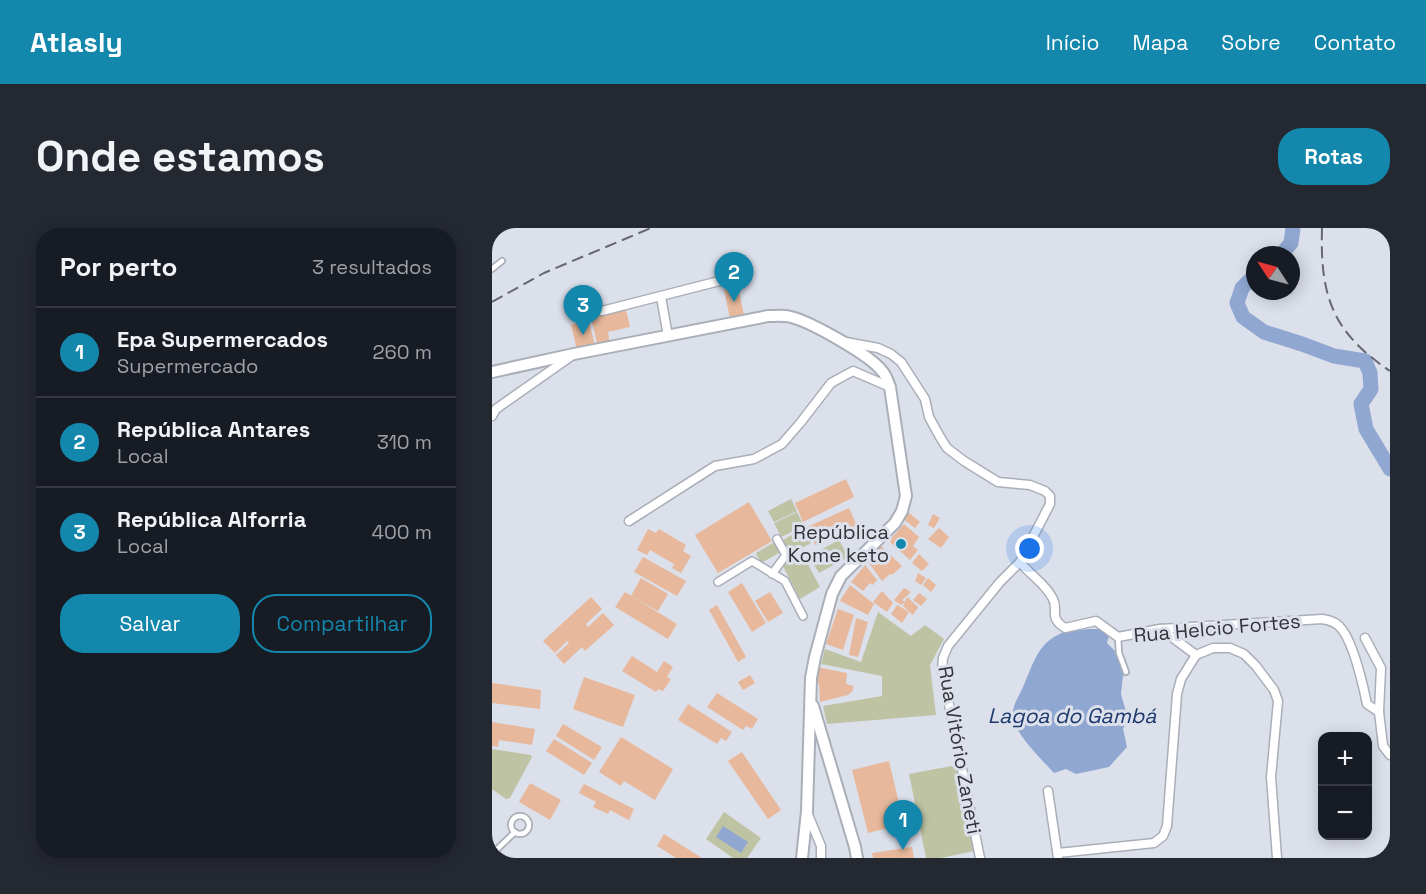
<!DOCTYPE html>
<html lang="pt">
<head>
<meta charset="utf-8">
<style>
	:root { --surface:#171b24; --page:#242831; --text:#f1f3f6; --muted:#9ea1a6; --line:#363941; --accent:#1387ac }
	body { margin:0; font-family:"Space Grotesk",sans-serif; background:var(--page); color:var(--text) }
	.controls { position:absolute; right:18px; bottom:18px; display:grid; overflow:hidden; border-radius:12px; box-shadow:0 3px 15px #0003 }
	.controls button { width:54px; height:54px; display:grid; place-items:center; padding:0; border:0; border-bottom:2px solid var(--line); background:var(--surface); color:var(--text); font:30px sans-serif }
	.compass { position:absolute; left:754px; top:18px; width:54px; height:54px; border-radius:50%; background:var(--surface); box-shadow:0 3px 15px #0003; rotate:306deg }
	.you { position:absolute; left:538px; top:321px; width:21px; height:21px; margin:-15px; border:4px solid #fff; border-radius:50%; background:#1a73e8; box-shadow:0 0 0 9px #1a73e833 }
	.badge { display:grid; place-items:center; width:39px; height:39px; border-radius:50%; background:var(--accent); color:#fff; font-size:20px; font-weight:700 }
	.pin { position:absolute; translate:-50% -50px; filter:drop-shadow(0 2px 3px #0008) }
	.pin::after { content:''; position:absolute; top:32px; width:21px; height:18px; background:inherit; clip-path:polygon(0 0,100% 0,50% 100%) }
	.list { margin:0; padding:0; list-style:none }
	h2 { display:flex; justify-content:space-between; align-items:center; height:78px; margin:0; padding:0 24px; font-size:26px }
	h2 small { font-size:20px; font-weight:400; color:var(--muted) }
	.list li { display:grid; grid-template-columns:39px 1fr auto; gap:18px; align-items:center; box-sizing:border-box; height:90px; padding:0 24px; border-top:2px solid var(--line) }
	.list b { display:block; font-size:22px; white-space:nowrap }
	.list p { margin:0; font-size:20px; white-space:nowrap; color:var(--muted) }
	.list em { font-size:20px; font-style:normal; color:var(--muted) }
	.actions { display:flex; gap:12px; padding:18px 24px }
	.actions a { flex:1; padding:14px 0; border:2px solid var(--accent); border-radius:24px; text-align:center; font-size:21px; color:var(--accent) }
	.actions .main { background:var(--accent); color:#fff }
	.map { position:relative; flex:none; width:898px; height:630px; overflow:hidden; border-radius:24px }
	header { display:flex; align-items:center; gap:36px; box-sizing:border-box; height:84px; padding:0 30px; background:var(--accent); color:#fff }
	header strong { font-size:28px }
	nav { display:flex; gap:33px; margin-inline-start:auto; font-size:21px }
	.intro { display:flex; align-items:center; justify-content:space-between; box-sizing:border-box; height:144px; padding:0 36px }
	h1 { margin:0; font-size:42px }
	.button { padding:15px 27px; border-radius:24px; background:var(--accent); color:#fff; font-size:21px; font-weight:700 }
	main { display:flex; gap:36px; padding:0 36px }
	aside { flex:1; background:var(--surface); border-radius:24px; box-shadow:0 3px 15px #0003 }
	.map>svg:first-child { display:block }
	.green { fill:#bec3a4 }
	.water { fill:#8fa7d1 }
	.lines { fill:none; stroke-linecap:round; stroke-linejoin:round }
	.river { stroke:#8fa7d1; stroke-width:15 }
	.building { fill:#e7b89b }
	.service-casing { stroke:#a9aeb8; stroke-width:8 }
	.pedestrian-casing { stroke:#a9aeb8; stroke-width:10 }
	.minor-casing { stroke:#a9aeb8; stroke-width:11 }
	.tertiary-casing { stroke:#a9aeb8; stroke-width:14 }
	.service { stroke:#fff; stroke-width:4.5 }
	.pedestrian { stroke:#fff; stroke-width:7 }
	.minor { stroke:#fff; stroke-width:8 }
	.tertiary { stroke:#fff; stroke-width:10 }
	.rail { stroke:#66686f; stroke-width:2; stroke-dasharray:12 6; stroke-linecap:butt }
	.poi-dot { fill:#1387ac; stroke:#dce0eb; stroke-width:2 }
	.labels { text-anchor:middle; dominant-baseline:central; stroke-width:6; stroke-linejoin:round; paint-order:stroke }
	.poi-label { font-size:20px; fill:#313337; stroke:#dce0eb; text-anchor:end }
	.street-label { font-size:20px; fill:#313337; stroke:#dce0eb }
	.water-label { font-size:21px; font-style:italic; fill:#1c386d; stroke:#dce0eb }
</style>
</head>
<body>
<header>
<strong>Atlasly</strong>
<nav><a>Início</a><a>Mapa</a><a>Sobre</a><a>Contato</a></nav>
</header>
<div class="intro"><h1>Onde estamos</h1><a class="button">Rotas</a></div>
<main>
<aside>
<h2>Por perto<small>3 resultados</small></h2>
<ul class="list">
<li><span class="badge">1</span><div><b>Epa Supermercados</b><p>Supermercado</p></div><em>260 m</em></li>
<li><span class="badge">2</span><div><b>República Antares</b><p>Local</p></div><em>310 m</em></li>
<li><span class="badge">3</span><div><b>República Alforria</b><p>Local</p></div><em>400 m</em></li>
</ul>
<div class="actions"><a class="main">Salvar</a><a>Compartilhar</a></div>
</aside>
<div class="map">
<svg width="898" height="630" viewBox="0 0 898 630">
	<rect width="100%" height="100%" fill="#dce0eb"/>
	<g class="green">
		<polygon points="299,271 305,283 282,294 276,283"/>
		<polygon points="305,284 312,298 289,309 282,295"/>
		<polygon points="312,300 319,315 298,326 291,312"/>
		<polygon points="347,312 356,329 327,345 317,328"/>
		<polygon points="284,313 289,324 269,335 264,325"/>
		<polygon points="311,327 328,359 308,371 291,338"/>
		<polygon points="386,384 419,408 433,397 452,411 438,437 444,487 335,496 331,478 390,468 390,448 329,436 333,421 369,434"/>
		<polygon points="0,521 39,527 40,529 18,570 14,571 0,561"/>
		<polygon points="465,537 482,623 449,630 434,630 417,546"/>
		<polygon points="232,584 269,610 255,630 241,630 214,611"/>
	</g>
	<g class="water">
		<path d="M598 401H607L617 408 615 415 624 424 631 447 629 466 636 491 631 501 635 519 617 539 584 546 574 541 562 545C551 533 523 506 521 490 519 478 527 469 531 459 541 437 545 415 570 405 579 402 589 402 598 401Z"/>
		<polygon points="231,598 256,614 249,625 224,609"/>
	</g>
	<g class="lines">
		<g class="river">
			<polyline points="0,3 3,0"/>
			<polyline points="789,27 799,15 801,0"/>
			<polyline points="763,47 750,60 745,75 751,89 772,104 810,116 842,128 873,133 878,145 879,161 869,176 874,201 898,241"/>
		</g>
	</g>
	<g class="building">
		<polygon points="246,59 252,87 238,90 232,62"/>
		<polygon points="134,82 138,99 116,104 118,116 106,119 99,90"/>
		<polygon points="97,93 103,118 85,122 79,97"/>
		<polygon points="354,251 362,269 311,294 303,275"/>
		<polygon points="257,274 280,313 226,345 203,307"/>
		<polygon points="357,280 365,298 323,317 315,299"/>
		<polygon points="416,284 428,294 423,300 411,291"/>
		<polygon points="441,286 448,290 442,300 436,297"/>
		<polygon points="412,296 427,309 421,318 426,322 418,332 397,313"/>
		<polygon points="447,300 457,309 449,320 436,311"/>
		<polygon points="156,301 164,305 167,301 194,317 191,323 199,328 189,345 180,340 182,336 158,322 155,327 145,322"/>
		<polygon points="389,318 410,338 400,347 398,346 390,353 376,334"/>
		<polygon points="427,326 437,336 430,343 420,335"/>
		<polygon points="151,329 194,353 185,368 142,344"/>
		<polygon points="373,337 385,352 381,357 378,355 371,363 359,354"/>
		<polygon points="426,345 434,350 429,357 423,353"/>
		<polygon points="149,350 176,366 166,383 139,368"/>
		<polygon points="436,350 444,357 439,364 431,357"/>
		<polygon points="250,355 274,395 260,404 236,364"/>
		<polygon points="358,357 382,376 376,387 348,373"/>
		<polygon points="412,360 419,364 410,372 413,374 409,377 402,372"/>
		<polygon points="390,363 401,375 395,384 381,374"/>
		<polygon points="133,364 185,396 176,411 123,379"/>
		<polygon points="278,364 291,385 276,394 263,373"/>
		<polygon points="427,365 435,371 429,378 421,372"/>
		<polygon points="99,369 110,381 94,396 96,399 111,385 122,397 93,423 90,419 72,436 64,427 77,415 75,413 63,425 51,413"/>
		<polygon points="415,369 426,379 421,387 411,378"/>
		<polygon points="225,377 254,429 246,434 217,382"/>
		<polygon points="405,377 417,384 410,395 399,386"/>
		<polygon points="346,381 362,387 351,422 334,416"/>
		<polygon points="364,390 376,394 366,429 357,427"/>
		<polygon points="140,428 165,444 172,433 181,439 175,449 179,451 171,463 166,461 164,464 130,443"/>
		<polygon points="325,439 355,445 354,456 361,458 361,462 356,467 328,474 327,455 323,454"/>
		<polygon points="258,447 263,455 251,462 246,454"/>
		<polygon points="92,449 143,467 131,499 81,481"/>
		<polygon points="0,455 49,462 48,481 0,475"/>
		<polygon points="225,465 266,491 260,501 254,498 251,502 215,479"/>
		<polygon points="196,476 240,504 234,513 229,510 225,516 186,492"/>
		<polygon points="0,494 43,501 40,517 7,512 6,519 0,518"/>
		<polygon points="71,496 110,519 102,532 64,508"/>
		<polygon points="129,509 181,541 163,572 132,553 129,558 107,544"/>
		<polygon points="62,511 100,535 92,547 54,523"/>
		<polygon points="250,524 289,582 276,591 236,533"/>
		<polygon points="397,533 412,596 376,605 360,542"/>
		<polygon points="38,555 69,572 58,592 27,574"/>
		<polygon points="92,556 142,581 137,592 118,582 116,586 101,579 104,574 87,565"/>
		<polygon points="172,606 210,630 184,630 165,618"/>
		<polygon points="420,619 422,630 381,630 380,625"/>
	</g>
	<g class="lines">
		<defs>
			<g id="service">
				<polyline points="0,41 10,33"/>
				<polyline points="626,409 627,425 634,444"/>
				<circle cx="28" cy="597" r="9"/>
				<polyline points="0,626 23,604"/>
			</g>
			<g id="pedestrian">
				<polyline points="280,346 294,327 285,311"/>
				<polyline points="226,354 260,333 293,353 311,388"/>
			</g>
			<g id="minor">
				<polyline points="169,69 176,108"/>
				<polyline points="110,83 247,48"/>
				<path d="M354 114 386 120 399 126 409 134 433 171 437 189 448 209 455 220 472 233 506 254 538 257 553 263 558 268V276L528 334C538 347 554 356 561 371 567 383 556 389 573 400L604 393 626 409 668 401 830 391C836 392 842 393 847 398 861 411 871 457 875 476L887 484 891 518 898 527"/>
				<polyline points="0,188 4,181 11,176 78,129"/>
				<polyline points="137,293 223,238 262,231 290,216 309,194 339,155 361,143 398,159"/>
				<polyline points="669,401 704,427"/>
				<polyline points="873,410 889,440 887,484"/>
				<polyline points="556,563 566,630"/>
				<polyline points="315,584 329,618 329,630"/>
				<polyline points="566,625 662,615 671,608 675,598 685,466 689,451 704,427 721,420 738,420 752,426 764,438 782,462 786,473 779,549 785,630"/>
				<polyline points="488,630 450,442 451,430 456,418 508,354 528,334"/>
			</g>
			<g id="tertiary">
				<path d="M0 144 82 126 276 88C283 88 291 87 299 89 319 94 378 127 390 143 394 147 396 154 398 159L414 268 410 283 403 295 349 348 340 366 323 429 319 450 315 583 310 630"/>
				<polyline points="321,478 363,619 365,630"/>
			</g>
		</defs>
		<use href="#service" class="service-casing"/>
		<use href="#pedestrian" class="pedestrian-casing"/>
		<use href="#minor" class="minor-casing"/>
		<use href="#tertiary" class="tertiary-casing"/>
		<use href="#service" class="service"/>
		<use href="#pedestrian" class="pedestrian"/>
		<use href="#minor" class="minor"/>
		<use href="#tertiary" class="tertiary"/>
		<g class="rail">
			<path d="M830 0C828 68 840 104 898 143"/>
			<polyline points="0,74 52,45 159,0"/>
		</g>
	</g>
	<circle class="poi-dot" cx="409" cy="316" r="6"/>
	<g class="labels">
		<g class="poi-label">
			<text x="397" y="304">República<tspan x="397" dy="23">Kome keto</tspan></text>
		</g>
		<g class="street-label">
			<text transform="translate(725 400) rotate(-5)">Rua Helcio Fortes</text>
			<text transform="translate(468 522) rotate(80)">Rua Vitório Zaneti</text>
		</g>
		<g class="water-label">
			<text x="580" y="487">Lagoa do Gambá</text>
		</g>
	</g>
</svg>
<div class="controls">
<button>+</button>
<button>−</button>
</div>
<svg class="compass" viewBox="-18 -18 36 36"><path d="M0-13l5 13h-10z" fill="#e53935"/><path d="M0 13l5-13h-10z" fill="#9ea1a6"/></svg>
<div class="you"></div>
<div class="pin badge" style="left:411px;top:622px">1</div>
<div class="pin badge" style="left:242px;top:74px">2</div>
<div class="pin badge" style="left:91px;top:107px">3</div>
</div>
</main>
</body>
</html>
